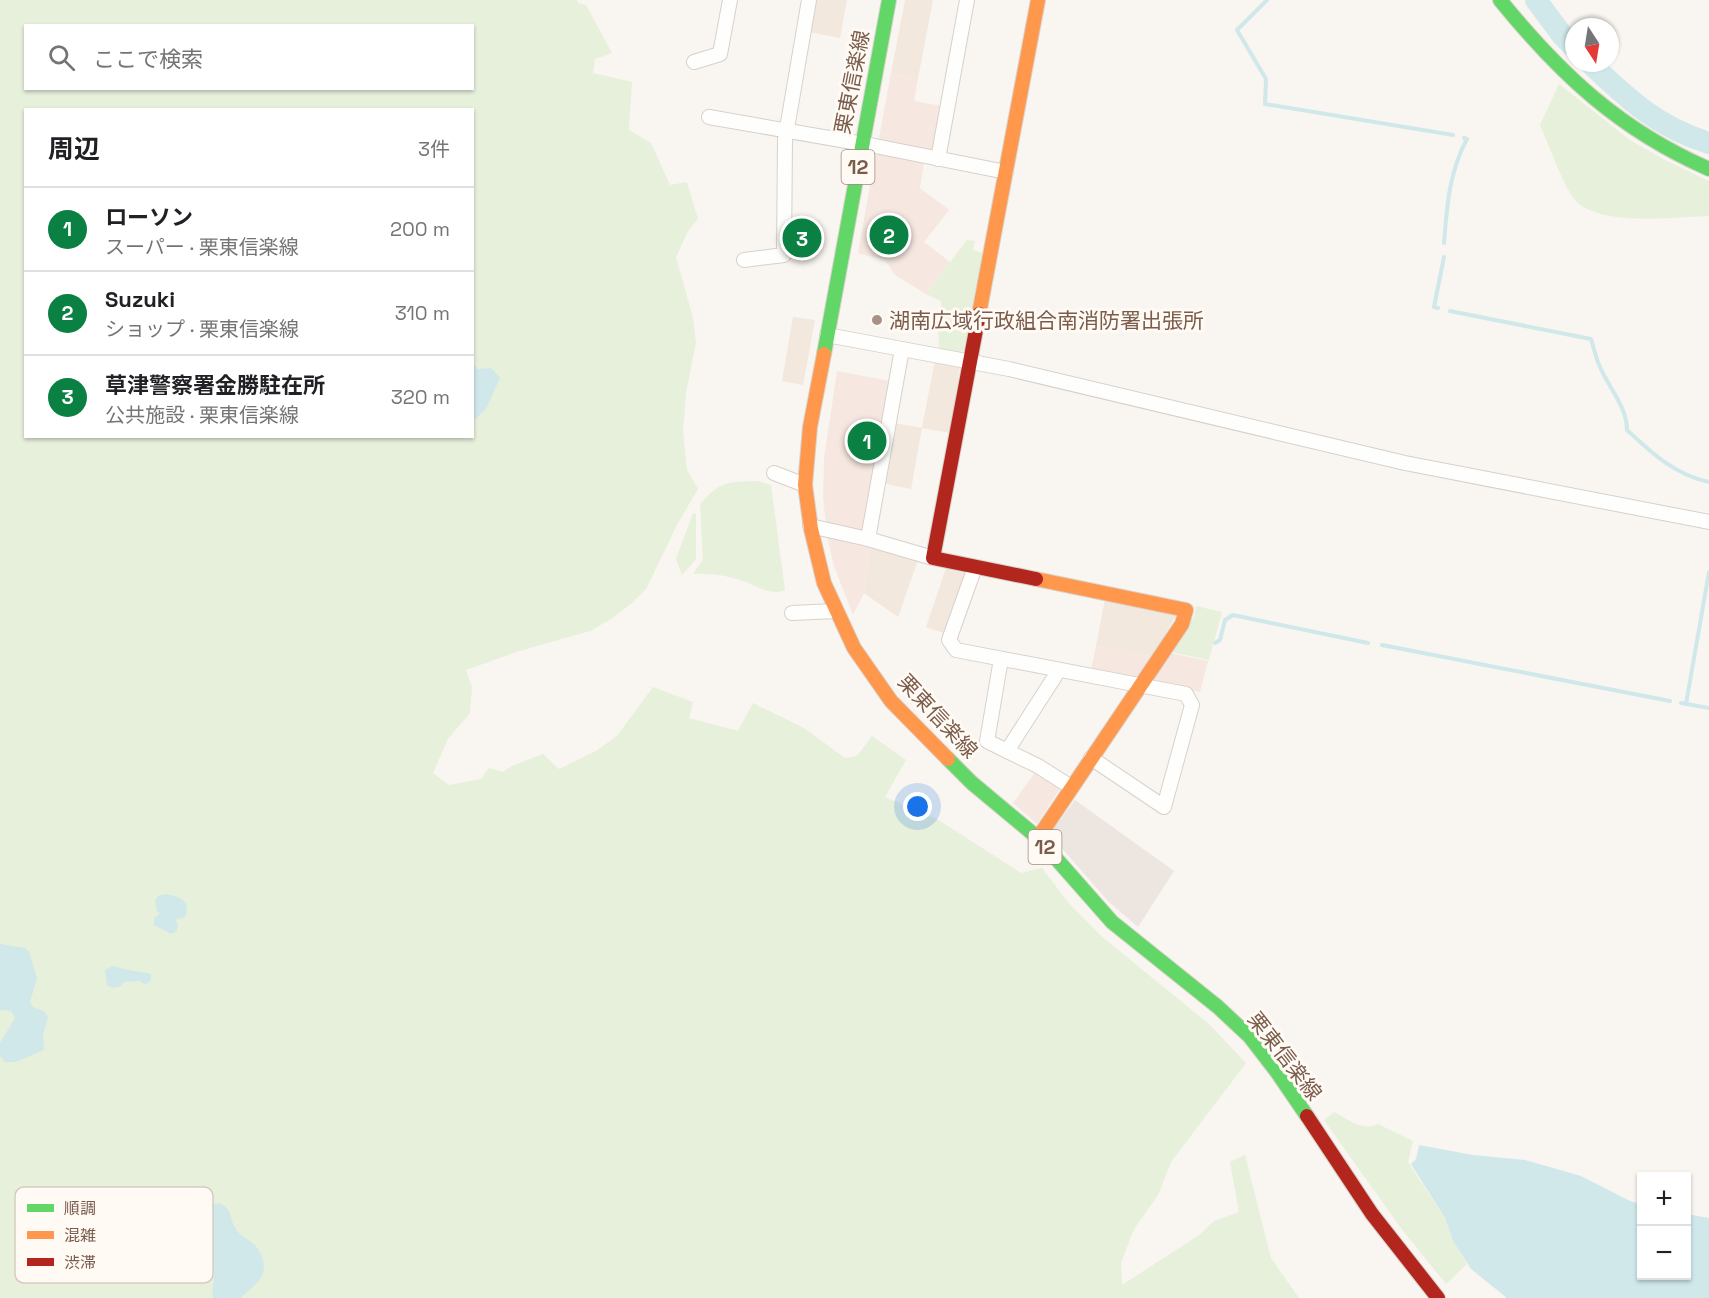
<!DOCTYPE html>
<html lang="ja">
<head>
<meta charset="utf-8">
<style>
	:root { --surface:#fff; --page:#f2f2f2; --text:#202124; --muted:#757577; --line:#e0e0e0; --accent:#0b8043 }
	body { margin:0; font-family:"Space Grotesk","Noto Sans JP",sans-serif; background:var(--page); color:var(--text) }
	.controls { position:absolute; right:18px; bottom:18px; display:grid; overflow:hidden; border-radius:0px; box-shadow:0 2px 4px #0004 }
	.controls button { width:54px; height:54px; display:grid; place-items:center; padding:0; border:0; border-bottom:2px solid var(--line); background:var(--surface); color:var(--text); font:30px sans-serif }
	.compass { position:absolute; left:1565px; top:18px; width:54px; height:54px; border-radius:50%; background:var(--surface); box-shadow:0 2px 4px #0004; rotate:168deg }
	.you { position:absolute; left:918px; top:807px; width:21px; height:21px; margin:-15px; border:4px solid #fff; border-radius:50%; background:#1a73e8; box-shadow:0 0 0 9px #1a73e833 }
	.badge { display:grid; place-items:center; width:39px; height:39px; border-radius:50%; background:var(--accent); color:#fff; font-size:20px; font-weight:700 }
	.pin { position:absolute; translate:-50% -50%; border:3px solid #fff; box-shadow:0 2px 6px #0006 }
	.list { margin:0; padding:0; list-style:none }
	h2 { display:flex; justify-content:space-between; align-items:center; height:78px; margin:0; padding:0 24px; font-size:26px }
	h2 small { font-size:20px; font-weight:400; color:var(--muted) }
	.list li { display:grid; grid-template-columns:39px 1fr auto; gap:18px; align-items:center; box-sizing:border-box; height:84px; padding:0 24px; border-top:2px solid var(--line) }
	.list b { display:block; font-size:22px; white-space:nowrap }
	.list p { margin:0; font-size:20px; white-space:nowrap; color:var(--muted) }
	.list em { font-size:20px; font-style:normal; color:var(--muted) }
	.icon { flex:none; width:33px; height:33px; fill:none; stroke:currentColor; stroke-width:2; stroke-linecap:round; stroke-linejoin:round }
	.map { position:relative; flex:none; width:1709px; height:1298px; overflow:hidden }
	.search { position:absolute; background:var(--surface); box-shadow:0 2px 4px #0004; left:24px; top:24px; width:450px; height:66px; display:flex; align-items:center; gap:15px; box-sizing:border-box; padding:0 21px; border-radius:0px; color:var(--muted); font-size:22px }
	.panel { position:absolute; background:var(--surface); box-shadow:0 2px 4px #0004; left:24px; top:108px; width:450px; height:330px; border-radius:0px }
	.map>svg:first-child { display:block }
	.residential { fill:#f2e8de }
	.commercial { fill:#f6e8e1 }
	.industrial { fill:#ede5e0 }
	.green { fill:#e7f0db; fill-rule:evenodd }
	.water { fill:#d0e8ea }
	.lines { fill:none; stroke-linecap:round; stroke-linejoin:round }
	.stream { stroke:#d0e8ea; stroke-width:4 }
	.river { stroke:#d0e8ea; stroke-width:22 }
	.street-casing { stroke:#d7d1cb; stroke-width:16 }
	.fast-casing { stroke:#d9d2cb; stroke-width:16 }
	.slow-casing { stroke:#d9d2cb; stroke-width:16 }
	.jam-casing { stroke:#d9d2cb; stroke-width:16 }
	.street { stroke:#fefefd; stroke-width:14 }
	.fast { stroke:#63d668; stroke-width:14 }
	.slow { stroke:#ff974d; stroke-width:14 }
	.jam { stroke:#b3261e; stroke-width:14 }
	.poi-dot { fill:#a69286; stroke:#fffaf3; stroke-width:2 }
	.labels { text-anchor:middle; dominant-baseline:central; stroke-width:6; stroke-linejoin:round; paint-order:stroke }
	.shield { fill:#fffaf3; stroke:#a28b7f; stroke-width:1.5 }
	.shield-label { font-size:20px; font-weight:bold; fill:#7a5c4d }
	.street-label { font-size:21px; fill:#7a5c4d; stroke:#fffaf3 }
	.poi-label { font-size:21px; fill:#7a5c4d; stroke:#fffaf3; text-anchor:start }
	.key { fill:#fffaf3; stroke:#d7cbc1; stroke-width:1.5 }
	.key-label { font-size:16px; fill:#7a5c4d }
</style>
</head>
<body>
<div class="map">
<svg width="1709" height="1298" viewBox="0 0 1709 1298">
	<rect width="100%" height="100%" fill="#f9f5f0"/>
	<g class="residential">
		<polygon points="814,0 847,0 840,38 809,32"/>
		<polygon points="905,0 933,0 918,78 891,73"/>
		<polygon points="793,317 815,320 803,385 782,381"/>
		<polygon points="935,360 960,365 951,433 922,428 911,489 882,483 894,423 922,428"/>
		<polygon points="870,548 918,560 898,617 864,593"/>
		<polygon points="946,568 967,574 946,634 926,627"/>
		<polygon points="1105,599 1177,613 1153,657 1096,646"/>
	</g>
	<g class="commercial">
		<polygon points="891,73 918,78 914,101 942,106 934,148 929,151 882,142 879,138"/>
		<polygon points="880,153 924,162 920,188 949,210 924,242 950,262 926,294 895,275 885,260 858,253 875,156"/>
		<polygon points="837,371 890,381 861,534 826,526 823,497 824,458"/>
		<polygon points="827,536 870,548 864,593 853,615 834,566"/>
		<polygon points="1096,646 1153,657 1134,680 1091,670"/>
		<polygon points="1170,653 1208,661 1200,692 1154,684 1153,678"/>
		<polygon points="1036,771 1061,787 1037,824 1013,803"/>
	</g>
	<polygon class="industrial" points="1075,800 1174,871 1138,927 1109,902 1052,837 1052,831"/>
	<g class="green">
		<path d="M0 0H577L578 3 586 5 612 53 595 59 593 73 632 82 629 130 651 143 670 185 687 182 698 219 688 231 676 257 693 318 696 343 686 393 683 431 687 470 698 489 678 523 646 589 632 603 611 619 590 631 516 652 466 670 472 687 470 713 448 739 433 773 449 785 481 779 489 768 503 772 512 766 543 754 559 769 596 751 617 736 653 687 693 702 689 718 738 731 753 703 804 728 845 758 857 756 872 736 906 760 885 797 937 819 1021 873 1042 868 1067 901 1101 936 1209 1024 1246 1063 1171 1162 1158 1195 1134 1229 1121 1263 1122 1285 1199 1235 1214 1221 1239 1212 1230 1162 1245 1155 1271 1258 1299 1298H0ZM26 26H472V88H26ZM26 110H472V436H26Z"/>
		<path d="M1559 84 1630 140 1663 159 1709 181V216C1675 217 1599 227 1575 200 1564 187 1548 143 1540 125Z"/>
		<polygon points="967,240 975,241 973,250 983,253 965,349 960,353 939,349 938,325 942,324 941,301 926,294"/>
		<path d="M758 481 771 485 785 590C771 597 754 584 740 580 725 575 709 573 693 574L703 559 700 504C721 480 729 482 758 481Z"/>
		<polygon points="693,513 696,514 696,559 682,575 676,559"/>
		<polygon points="1196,606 1222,612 1209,660 1171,652 1194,617"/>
		<path d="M1334 1112C1348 1119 1362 1132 1378 1124L1413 1141 1408 1162 1445 1218 1453 1241 1467 1264 1446 1284 1401 1228 1324 1120Z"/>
	</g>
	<g class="water">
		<polygon points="473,363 478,369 491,368 500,378 486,409 474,420"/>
		<path d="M165 894C178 896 192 900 185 917L177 919 176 921 178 925 177 931 171 934 154 925V918L160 914 157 911 155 901 158 896Z"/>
		<polygon points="0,944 25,948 29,952 37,978 30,1002 33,1007 45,1012 48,1018 43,1034 44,1050 16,1062 5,1062 0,1056 0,1043 15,1018 11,1011 0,1010"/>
		<path d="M113 966C126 970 138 971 151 974V980L146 985 139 981 124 982C120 989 113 989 107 985L105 970Z"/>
		<polygon points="1419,1145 1473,1155 1525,1160 1581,1176 1630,1201 1641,1204 1642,1276 1686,1276 1687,1214 1709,1218 1709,1298 1507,1298 1471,1269 1453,1241 1445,1218 1411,1164 1416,1159"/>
		<path d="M219 1203C234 1210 228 1217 236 1229 240 1236 248 1239 254 1244 259 1249 261 1254 263 1260 268 1280 252 1285 241 1298H213C211 1289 216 1276 213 1268 207 1252 188 1268 190 1235L205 1221C204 1211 209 1205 219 1203Z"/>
	</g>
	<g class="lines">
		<g class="stream">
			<polyline points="1267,0 1237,30 1266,79 1265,104 1453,135"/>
			<path d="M1444 243C1447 206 1449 172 1467 139L1464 138"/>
			<polyline points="1438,308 1434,307 1444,257"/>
			<path d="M1450 311 1591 339C1594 348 1596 359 1600 367 1609 388 1627 407 1627 430 1652 453 1675 475 1709 482"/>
			<polyline points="1215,643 1220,640 1225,620 1233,615 1368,643"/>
			<polyline points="1382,645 1670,701"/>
			<polyline points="1681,703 1709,708"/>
			<polyline points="1686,704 1709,572"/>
		</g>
		<g class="river">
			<polyline points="1536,0 1562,35 1574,47"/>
			<path d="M1590 63C1628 99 1657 127 1709 143"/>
		</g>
		<defs>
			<g id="street">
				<polyline points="694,62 720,54 730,0"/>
				<polyline points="709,117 875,146 1006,172"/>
				<polyline points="938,159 967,0"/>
				<polyline points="744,260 784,255 785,140 809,0"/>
				<polyline points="827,335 1009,369 1405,463 1709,522"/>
				<polyline points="902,349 868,539 933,558"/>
				<polyline points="774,473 805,485"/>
				<polyline points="810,526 868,539"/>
				<polyline points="975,567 949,640 956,650 1186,694 1192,705 1164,807 1091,758"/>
				<polyline points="792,613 836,611"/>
				<polyline points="1001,659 987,741 1007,751 1059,670"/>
				<polyline points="1007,751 1038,766 1071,787"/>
			</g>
			<g id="fast">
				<path d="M1500 0C1561 75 1620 130 1709 169"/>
				<polyline points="824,354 889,0"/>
				<polyline points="948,759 972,783 1038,838 1112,922 1218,1007 1250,1037 1277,1072 1307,1116"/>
			</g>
			<g id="slow">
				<polyline points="979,314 1038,0"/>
				<polyline points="824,354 810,427 805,485 811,529 824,583 854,648 891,701 948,759"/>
				<polyline points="1036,579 1186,610 1182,624 1038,838"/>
			</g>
			<g id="jam">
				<polyline points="979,314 933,558 1036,579"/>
				<polyline points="1307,1116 1372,1214 1438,1298"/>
			</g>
		</defs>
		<use href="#street" class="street-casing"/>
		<use href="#fast" class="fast-casing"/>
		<use href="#slow" class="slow-casing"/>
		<use href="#jam" class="jam-casing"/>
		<use href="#street" class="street"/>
		<use href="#fast" class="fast"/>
		<use href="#slow" class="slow"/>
		<use href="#jam" class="jam"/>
	</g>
	<circle class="poi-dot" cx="877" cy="320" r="6"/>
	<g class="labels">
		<g class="shield">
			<rect x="841.5" y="150" width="33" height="34" rx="4.5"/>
			<rect x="1028.5" y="830" width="33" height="34" rx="4.5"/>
		</g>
		<g class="shield-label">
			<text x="858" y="167">12</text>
			<text x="1045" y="847">12</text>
		</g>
		<g class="street-label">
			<text transform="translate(852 82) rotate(-79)">栗東信楽線</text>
			<text transform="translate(938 716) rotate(47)">栗東信楽線</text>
			<text transform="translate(1285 1056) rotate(52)">栗東信楽線</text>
		</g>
		<g class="poi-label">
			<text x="889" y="320">湖南広域行政組合南消防署出張所</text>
		</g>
	</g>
	<rect x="15" y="1187" width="198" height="96" rx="9" class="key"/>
	<rect x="27" y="1204" width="27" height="8" fill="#63d668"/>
	<rect x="27" y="1231" width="27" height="8" fill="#ff974d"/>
	<rect x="27" y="1258" width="27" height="8" fill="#b3261e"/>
	<g class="key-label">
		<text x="64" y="1214">順調</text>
		<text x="64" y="1241">混雑</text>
		<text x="64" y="1268">渋滞</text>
	</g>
</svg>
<div class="controls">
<button>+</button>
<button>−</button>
</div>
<svg class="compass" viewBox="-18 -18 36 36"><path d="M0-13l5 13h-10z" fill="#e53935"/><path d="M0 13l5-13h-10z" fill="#757577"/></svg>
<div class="you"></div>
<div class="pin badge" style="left:867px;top:441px">1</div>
<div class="pin badge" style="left:889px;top:235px">2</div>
<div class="pin badge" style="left:802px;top:238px">3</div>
<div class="search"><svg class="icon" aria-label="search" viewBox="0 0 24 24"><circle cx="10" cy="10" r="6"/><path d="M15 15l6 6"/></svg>ここで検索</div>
<section class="panel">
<h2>周辺<small>3件</small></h2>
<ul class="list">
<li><span class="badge">1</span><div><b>ローソン</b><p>スーパー · 栗東信楽線</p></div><em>200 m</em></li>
<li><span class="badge">2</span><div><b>Suzuki</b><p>ショップ · 栗東信楽線</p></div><em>310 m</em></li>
<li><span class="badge">3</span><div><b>草津警察署金勝駐在所</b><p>公共施設 · 栗東信楽線</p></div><em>320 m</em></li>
</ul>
</section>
</div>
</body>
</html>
